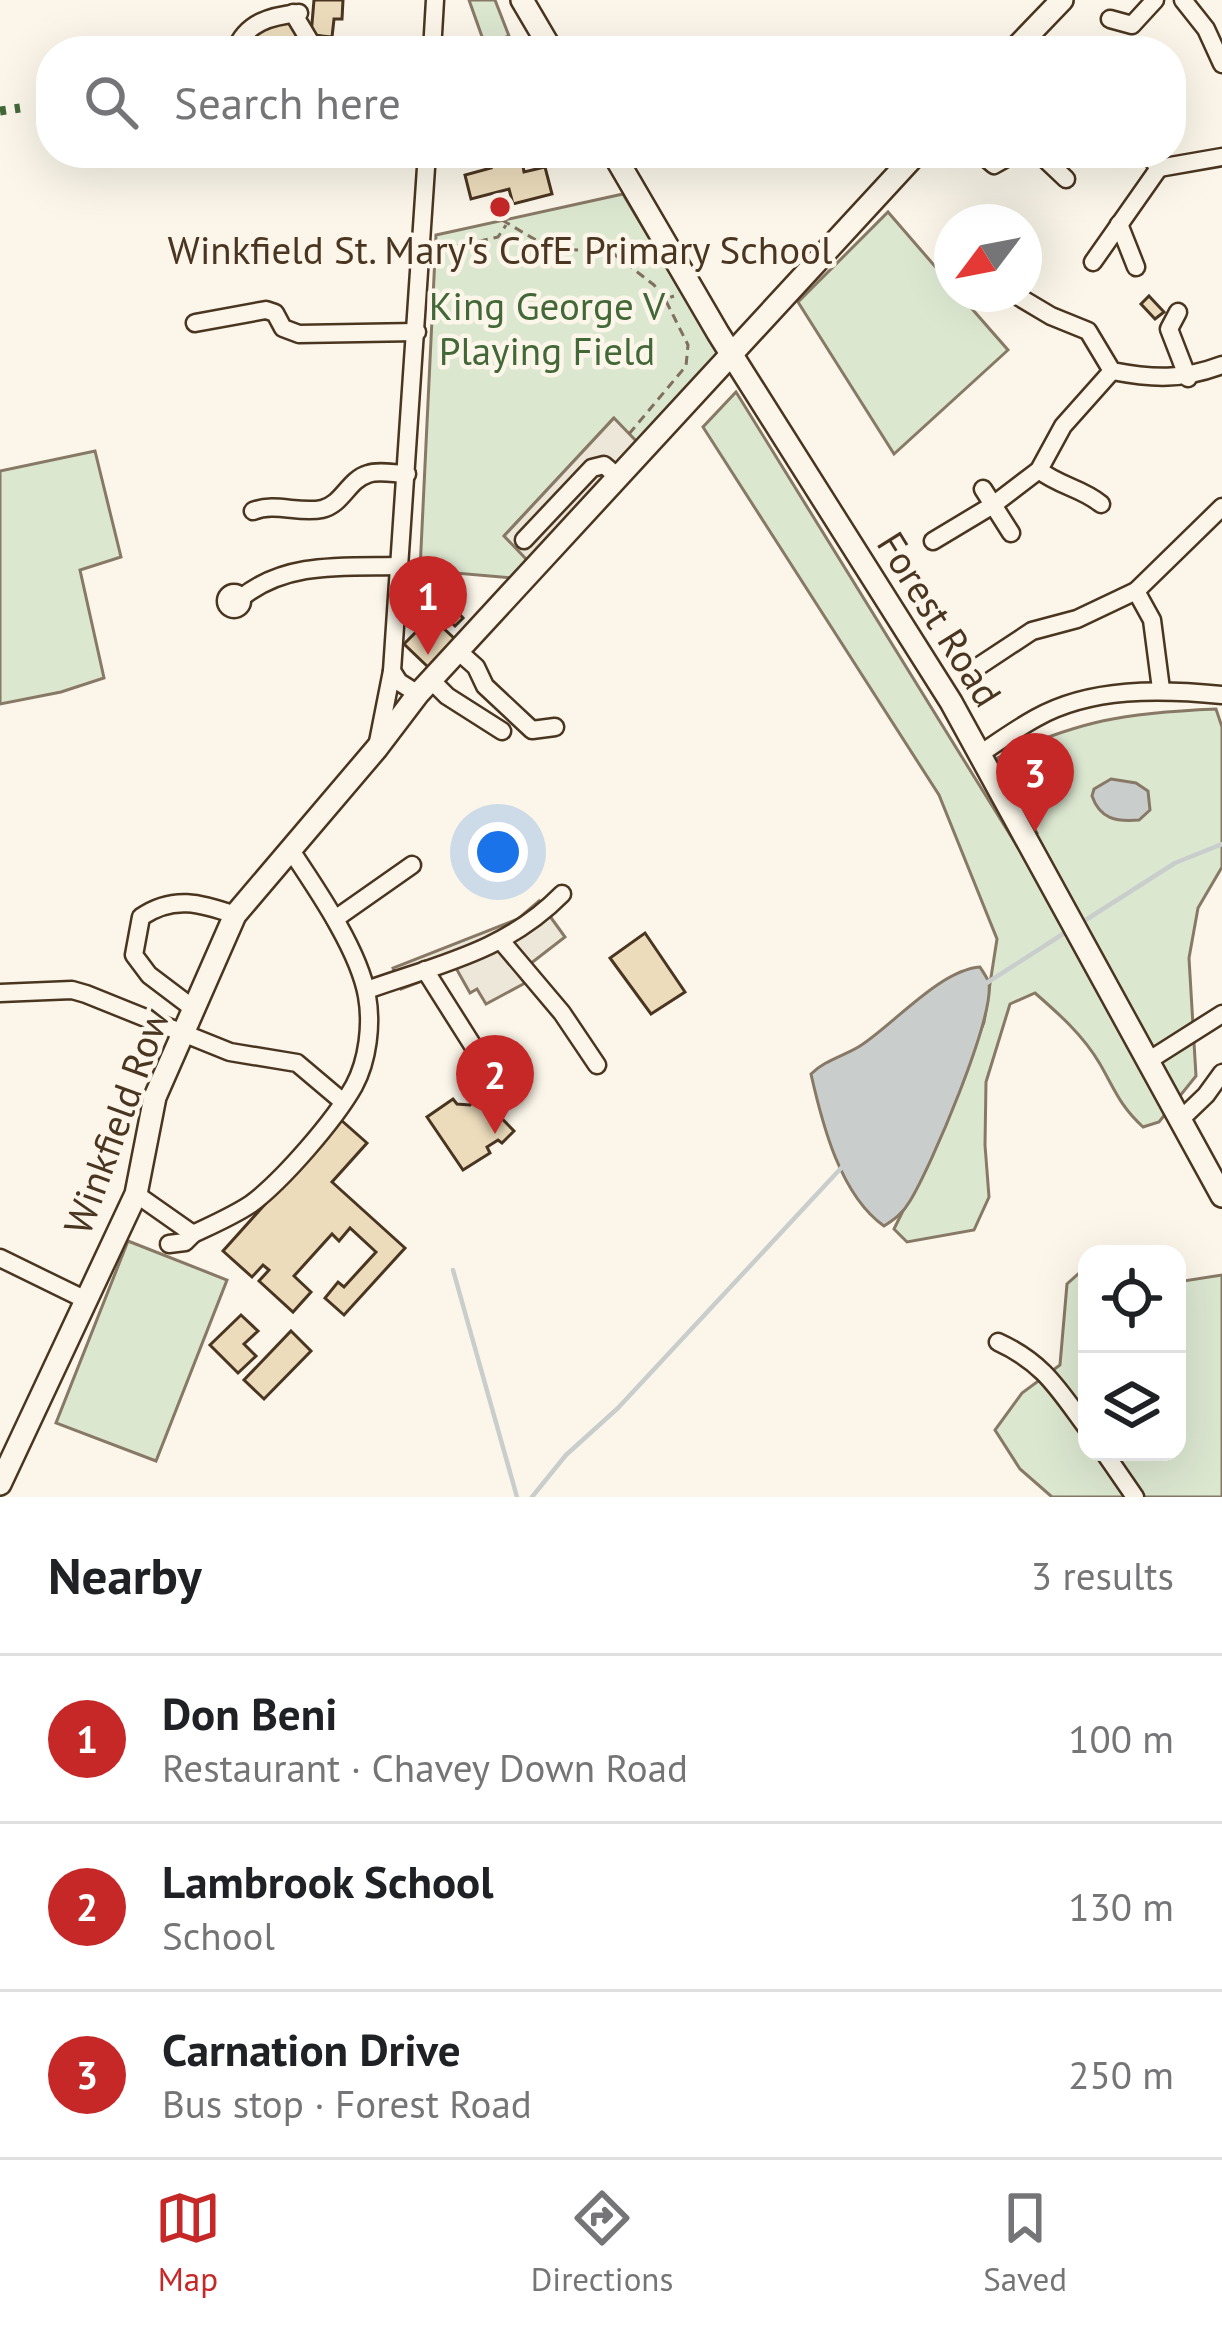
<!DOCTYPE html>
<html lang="en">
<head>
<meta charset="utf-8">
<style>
	:root { --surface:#fff; --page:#f6f6f6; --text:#202124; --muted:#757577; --line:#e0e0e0; --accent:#c62828 }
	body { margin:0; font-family:"PT Sans",sans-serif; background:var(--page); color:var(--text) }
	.controls { position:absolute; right:36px; bottom:36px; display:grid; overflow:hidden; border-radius:24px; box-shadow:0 12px 48px #0002 }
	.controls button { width:108px; height:108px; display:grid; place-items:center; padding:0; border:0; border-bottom:3px solid var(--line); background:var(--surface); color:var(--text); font:60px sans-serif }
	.compass { position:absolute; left:934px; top:204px; width:108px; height:108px; border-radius:50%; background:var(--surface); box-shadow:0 12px 48px #0002; rotate:238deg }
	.you { position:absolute; left:498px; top:852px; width:42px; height:42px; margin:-30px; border:9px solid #fff; border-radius:50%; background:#1a73e8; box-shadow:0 0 0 18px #1a73e833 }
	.badge { display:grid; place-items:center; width:78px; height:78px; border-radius:50%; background:var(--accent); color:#fff; font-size:39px; font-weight:700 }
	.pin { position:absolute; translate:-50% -99px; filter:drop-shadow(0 3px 6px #0008) }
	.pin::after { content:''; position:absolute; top:63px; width:42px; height:36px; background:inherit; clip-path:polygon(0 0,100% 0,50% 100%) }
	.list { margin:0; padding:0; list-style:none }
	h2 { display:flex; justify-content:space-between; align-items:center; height:156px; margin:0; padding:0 48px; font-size:51px }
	h2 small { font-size:39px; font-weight:400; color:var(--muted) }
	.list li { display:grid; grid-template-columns:78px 1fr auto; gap:36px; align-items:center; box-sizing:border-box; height:168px; padding:0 48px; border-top:3px solid var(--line) }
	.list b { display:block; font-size:45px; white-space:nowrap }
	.list p { margin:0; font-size:39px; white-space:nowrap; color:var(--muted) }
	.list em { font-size:39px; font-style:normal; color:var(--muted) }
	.icon { flex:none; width:66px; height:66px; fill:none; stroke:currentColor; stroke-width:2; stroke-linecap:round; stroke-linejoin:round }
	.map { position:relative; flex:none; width:1222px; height:1497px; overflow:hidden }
	.search { position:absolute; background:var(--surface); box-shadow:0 12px 48px #0002; left:36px; right:36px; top:36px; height:132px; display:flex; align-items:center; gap:30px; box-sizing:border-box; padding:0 42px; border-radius:48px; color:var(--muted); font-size:45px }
	.sheet { height:660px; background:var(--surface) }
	nav { display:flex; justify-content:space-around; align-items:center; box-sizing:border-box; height:168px; border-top:3px solid var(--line); background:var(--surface); font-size:33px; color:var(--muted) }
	nav a { display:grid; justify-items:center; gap:6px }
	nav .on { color:var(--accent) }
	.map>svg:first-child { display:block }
	.green { fill:#dce7d0; stroke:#887966; stroke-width:3 }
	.parking { fill:#ede7d9; stroke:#887966; stroke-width:3 }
	.water { fill:#c9cecd; stroke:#887966; stroke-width:3 }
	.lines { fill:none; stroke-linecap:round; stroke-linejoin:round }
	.stream { stroke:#c9cecd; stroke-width:4.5 }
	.building { fill:#ecdcbc; stroke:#4a3520; stroke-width:3 }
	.minor-casing { stroke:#4a3520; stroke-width:21 }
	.major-casing { stroke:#4a3520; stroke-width:26 }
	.path { stroke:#7f6f5c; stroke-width:3; stroke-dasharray:9 6; stroke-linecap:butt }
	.minor { stroke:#fbf6e9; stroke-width:16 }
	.major { stroke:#fbf6e9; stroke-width:21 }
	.hedge { stroke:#436837; stroke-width:9; stroke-dasharray:6 9; stroke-linecap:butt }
	.poi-dot { fill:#c62828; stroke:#fbf6e9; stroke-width:4.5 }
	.labels { text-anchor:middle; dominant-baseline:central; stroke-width:9; stroke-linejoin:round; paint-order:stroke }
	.poi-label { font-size:39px; fill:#4a3520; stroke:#fbf6e9 }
	.park-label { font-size:39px; fill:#436837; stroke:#fbf6e9 }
	.street-label { font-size:39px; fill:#4a3520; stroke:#fbf6e9 }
</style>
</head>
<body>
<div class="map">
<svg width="1222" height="1497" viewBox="0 0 1222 1497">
	<rect width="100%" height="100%" fill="#fbf6e9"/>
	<g class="green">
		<polygon points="469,0 495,0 509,36 485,45"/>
		<polygon points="623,194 719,355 639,444 613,419 505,535 529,562 512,578 420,570 436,235"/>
		<polygon points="888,212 952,286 952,294 959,294 1008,350 894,454 798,302"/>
		<path d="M736 392 1017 846 1037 833 997 758C1082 720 1123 713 1216 709L1222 727V867L1198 908 1189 958 1196 1076 1159 1122 1143 1127C1120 1106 1115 1090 1100 1064 1083 1035 1059 1014 1035 993L1010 1004 986 1082 985 1145 989 1197 974 1230 907 1242 894 1229 937 1142 984 1022 997 939 939 795 703 427Z"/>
		<polygon points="95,451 121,557 80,570 104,678 61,692 0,704 0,471"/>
		<polygon points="128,1241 227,1280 156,1461 56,1423"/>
		<polygon points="1087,1266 1087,1452 1177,1452 1177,1275 1184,1281 1222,1275 1222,1497 1052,1497 1020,1469 995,1430 1022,1393 1060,1365 1067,1284"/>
	</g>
	<g class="parking">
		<polygon points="614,418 639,444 529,562 504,536"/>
		<polygon points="539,901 565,937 521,971 527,982 486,1004 477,989 470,993 456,968 401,989 393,968 518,919"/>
	</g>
	<g class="water">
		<path d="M1111 779 1136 783 1148 791 1150 810 1139 820C1116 822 1100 819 1092 796L1094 789Z"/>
		<path d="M980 967C983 972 988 979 989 983 994 1019 931 1167 910 1201 903 1213 895 1219 884 1226 840 1195 822 1123 811 1074 825 1060 844 1056 860 1046 894 1024 940 970 980 967Z"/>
	</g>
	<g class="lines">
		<g class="stream">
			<polyline points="1081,923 1175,863 1222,844"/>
			<polyline points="985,984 1066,932"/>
			<polyline points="453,1270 517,1497"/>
			<polyline points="532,1497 566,1455 618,1408 843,1166"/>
		</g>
	</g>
	<g class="building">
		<polygon points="314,0 343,0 342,19 334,19 332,37 311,35"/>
		<polygon points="294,22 297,41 258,48 254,28"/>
		<polygon points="487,153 542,153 544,160 523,166 524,172 545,167 552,194 513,204 509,189 471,199 465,175 491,168"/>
		<polygon points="1149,296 1164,312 1155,319 1141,304"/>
		<polygon points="449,603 463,618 455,626 440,612"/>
		<polygon points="422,626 432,635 441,626 455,639 428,667 404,644"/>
		<polygon points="645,933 685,992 651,1014 610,958"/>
		<polygon points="479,1095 514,1131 502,1143 498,1140 487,1147 490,1153 463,1170 427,1117 453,1099 457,1104 470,1105"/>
		<polygon points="341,1120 367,1143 332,1182 405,1248 344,1315 325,1298 338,1282 344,1287 376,1252 350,1228 339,1241 332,1234 294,1276 311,1292 293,1312 259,1281 269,1270 263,1265 252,1277 223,1251"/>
		<polygon points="241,1315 258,1331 244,1344 256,1356 238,1373 210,1345"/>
		<polygon points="291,1331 311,1351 264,1399 244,1380"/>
	</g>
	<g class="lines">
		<defs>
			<g id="minor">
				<polyline points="1183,0 1206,29 1222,64"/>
				<polyline points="293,13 311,43 343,51"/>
				<polyline points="1110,19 1132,25 1155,0"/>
				<path d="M235 51C246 22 271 16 299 13"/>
				<polyline points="373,51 403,51"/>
				<polyline points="432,51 435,0"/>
				<polyline points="980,153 994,165 1015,153"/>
				<polyline points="1044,153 1047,161 1066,179"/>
				<polyline points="103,156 115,153"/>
				<polyline points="1159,168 1222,157"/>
				<polyline points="1119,224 1136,267"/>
				<polyline points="1093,262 1159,168 1147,153"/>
				<path d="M1014 294 1051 316 1088 331 1112 371C1154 379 1182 380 1222 365"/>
				<polyline points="1178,312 1169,329 1188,378"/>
				<polyline points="195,323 266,310 275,313 283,328 299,334 417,332"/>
				<path d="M1039 470C1059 486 1082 488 1101 504"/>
				<polyline points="983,489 1011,533"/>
				<path d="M253 511C275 502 299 514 322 509 343 504 348 480 368 474 379 470 395 474 407 474"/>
				<polyline points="524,540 592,468 604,465 618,477"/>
				<polyline points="933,541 993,505 1039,470 1063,426 1112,371"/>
				<polyline points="1136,591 1152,620 1161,689"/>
				<circle cx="234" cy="601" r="8"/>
				<path d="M241 598C286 561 344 567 400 566"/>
				<polyline points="458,651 476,667 485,686 532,730 555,727"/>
				<polyline points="979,666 1032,631 1077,619 1136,591 1222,507"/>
				<polyline points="431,680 447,696 502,731"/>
				<polyline points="418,694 399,682 392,671 427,153"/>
				<polyline points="377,747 392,671"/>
				<path d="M980 754C998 742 1016 729 1036 718 1091 687 1161 689 1222 695"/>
				<polyline points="335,919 412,865"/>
				<polyline points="502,942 562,1013 597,1065"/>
				<polyline points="425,970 487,1068"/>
				<path d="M367 990C440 964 506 951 562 894"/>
				<polyline points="0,993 72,990 86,994 230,1052 297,1063 342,1101"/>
				<path d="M194 1009 149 975 134 955 141 917C173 895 201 903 235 915"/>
				<polyline points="1148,1061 1222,1014"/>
				<polyline points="1180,1120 1206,1095 1222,1073"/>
				<path d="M136 1194 193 1234C212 1225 233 1216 251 1204 283 1180 334 1121 354 1086 368 1060 372 1024 367 996 359 950 316 888 290 849"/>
				<polyline points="169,1244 185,1242 193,1234"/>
				<polyline points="0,1258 86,1300"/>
				<path d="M998 1342C1044 1363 1058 1389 1087 1428"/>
				<polyline points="1104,1452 1135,1497"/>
			</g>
			<g id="major">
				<polyline points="522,0 552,51"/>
				<polyline points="1013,51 1062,0"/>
				<polyline points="613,153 718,333 951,702 1222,1196"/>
				<polyline points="0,1484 136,1194 155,1097 235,915 377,748 418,694 917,153"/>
			</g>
		</defs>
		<use href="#minor" class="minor-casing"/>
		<use href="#major" class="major-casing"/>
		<g class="path">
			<polyline points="502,220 551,249 610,251 654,285 665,299 674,296"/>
			<polyline points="435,251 498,237 506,225"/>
			<polyline points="629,434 686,366 688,345 666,301"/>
		</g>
		<use href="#minor" class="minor"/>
		<use href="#major" class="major"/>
		<polyline class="hedge" points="0,111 20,108"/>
	</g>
	<circle class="poi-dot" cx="500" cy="207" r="12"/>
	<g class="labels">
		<g class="poi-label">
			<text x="500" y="249">Winkfield St. Mary's CofE Primary School</text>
		</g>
		<g class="park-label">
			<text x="547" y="305">King George V<tspan x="547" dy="45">Playing Field</tspan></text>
		</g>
		<g class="street-label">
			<text transform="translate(940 619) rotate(58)">Forest Road</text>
			<text transform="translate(116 1121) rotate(-70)">Winkfield Row</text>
		</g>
	</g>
</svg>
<div class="controls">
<button><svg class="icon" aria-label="locate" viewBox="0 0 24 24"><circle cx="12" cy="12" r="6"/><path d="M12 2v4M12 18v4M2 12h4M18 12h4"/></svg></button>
<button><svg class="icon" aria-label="layers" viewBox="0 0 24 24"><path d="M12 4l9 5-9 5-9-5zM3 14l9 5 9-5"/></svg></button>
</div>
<svg class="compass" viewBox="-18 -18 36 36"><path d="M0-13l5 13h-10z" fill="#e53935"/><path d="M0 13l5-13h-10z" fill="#757577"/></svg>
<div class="you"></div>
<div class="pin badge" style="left:428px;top:655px">1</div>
<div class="pin badge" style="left:495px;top:1134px">2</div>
<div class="pin badge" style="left:1035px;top:832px">3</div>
<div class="search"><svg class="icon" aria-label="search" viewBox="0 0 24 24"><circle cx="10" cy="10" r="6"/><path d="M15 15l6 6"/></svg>Search here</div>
</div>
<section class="sheet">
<h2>Nearby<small>3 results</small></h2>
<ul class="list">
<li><span class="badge">1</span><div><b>Don Beni</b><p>Restaurant · Chavey Down Road</p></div><em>100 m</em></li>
<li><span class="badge">2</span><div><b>Lambrook School</b><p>School</p></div><em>130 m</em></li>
<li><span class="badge">3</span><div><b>Carnation Drive</b><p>Bus stop · Forest Road</p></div><em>250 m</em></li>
</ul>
</section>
<nav>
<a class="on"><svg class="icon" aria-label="map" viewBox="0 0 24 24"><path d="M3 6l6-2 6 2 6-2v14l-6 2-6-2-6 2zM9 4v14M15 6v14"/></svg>Map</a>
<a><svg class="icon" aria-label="directions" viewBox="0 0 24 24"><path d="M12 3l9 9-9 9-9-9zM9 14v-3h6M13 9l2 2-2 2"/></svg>Directions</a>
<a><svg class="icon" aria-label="saved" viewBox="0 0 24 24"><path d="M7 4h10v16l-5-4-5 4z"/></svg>Saved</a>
</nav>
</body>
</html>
